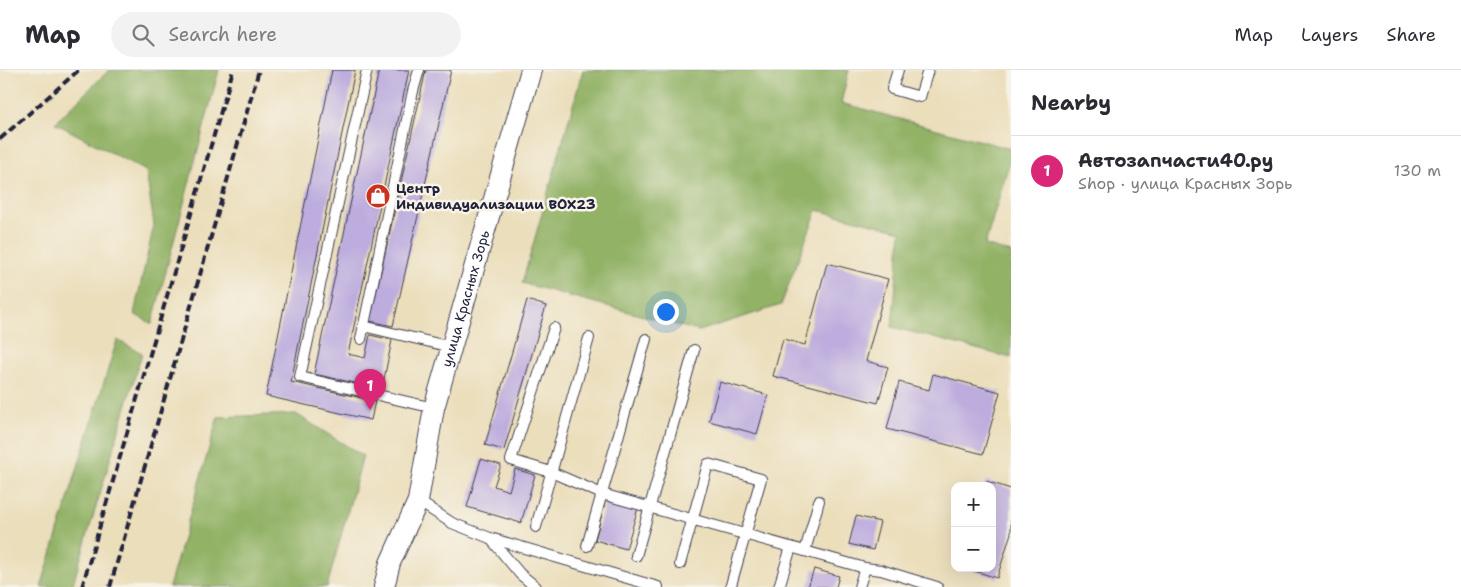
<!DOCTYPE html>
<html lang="en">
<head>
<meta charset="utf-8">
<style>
	:root { --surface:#fff; --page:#f2f2f3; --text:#2b2b33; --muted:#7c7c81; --line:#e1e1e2; --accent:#db2777 }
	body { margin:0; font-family:"Shantell Sans",sans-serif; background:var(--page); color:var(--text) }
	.controls { position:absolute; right:15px; bottom:15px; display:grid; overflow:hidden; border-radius:10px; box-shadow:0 5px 20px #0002 }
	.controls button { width:45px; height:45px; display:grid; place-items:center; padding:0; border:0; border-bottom:1px solid var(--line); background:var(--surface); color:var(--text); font:25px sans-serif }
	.you { position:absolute; left:665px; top:241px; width:18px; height:18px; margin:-12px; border:4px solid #fff; border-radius:50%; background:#1a73e8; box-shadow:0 0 0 8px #1a73e833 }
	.badge { display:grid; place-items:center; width:32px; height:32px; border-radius:50%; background:var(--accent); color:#fff; font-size:16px; font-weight:700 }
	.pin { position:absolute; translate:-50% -41px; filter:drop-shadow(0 1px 2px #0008) }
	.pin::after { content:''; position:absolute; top:26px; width:18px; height:15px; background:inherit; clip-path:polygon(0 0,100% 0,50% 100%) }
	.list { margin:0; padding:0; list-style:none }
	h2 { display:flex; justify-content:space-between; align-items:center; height:65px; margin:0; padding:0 20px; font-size:21px }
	h2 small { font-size:16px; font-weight:400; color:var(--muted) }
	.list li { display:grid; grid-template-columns:32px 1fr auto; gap:15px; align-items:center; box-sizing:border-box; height:70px; padding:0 20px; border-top:1px solid var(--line) }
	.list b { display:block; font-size:19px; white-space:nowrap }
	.list p { margin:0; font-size:16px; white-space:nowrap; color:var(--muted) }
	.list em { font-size:16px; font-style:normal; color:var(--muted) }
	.icon { flex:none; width:28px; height:28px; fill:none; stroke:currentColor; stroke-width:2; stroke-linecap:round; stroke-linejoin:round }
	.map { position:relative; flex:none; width:1011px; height:517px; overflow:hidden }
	header { display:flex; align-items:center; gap:30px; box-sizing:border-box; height:70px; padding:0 25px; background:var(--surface); border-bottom:1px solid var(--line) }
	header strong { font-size:24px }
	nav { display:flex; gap:28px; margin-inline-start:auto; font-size:18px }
	.search { width:350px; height:45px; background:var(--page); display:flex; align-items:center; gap:12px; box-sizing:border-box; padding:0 18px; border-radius:28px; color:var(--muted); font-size:19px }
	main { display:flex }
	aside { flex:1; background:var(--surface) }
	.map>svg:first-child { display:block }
	.forest { fill:#92b266; stroke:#5a6a50 }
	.building { fill:#bdadde }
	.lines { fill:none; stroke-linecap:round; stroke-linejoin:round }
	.service-casing { stroke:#403e4e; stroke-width:12 }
	.minor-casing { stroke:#403e4e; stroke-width:22 }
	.service { stroke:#fff; stroke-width:10 }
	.minor { stroke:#fff; stroke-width:20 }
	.rail { stroke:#22223b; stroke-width:4; stroke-dasharray:8 4; stroke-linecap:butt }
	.labels { text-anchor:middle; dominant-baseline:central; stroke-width:5; stroke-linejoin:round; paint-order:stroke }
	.poi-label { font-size:14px; font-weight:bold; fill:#22223b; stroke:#f7f3e8; text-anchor:start }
	.street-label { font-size:14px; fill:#22223b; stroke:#f7f3e8 }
</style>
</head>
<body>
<header>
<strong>Map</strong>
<div class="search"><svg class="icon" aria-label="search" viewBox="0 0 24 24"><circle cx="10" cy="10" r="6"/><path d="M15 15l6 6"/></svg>Search here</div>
<nav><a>Map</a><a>Layers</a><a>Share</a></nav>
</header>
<main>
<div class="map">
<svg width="1011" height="517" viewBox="0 0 1011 517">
	<rect width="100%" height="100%" fill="#f7f3e8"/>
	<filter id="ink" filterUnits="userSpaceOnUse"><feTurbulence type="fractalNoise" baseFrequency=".02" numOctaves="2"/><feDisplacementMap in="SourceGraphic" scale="10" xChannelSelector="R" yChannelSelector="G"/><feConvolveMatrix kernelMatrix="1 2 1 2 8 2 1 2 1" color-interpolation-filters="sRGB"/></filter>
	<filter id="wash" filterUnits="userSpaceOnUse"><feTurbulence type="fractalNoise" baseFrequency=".0096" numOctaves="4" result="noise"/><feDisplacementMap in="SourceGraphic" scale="20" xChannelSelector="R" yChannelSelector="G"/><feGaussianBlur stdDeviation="1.12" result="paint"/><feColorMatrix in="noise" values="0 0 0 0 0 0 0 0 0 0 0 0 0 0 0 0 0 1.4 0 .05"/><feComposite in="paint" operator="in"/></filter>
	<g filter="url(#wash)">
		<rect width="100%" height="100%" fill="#ebdebb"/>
		<g class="forest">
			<polygon points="109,0 219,0 152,254 134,244 154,155 146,101 55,53"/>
			<polygon points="583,0 849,0 841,33 1011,79 1011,87 985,175 1011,183 1011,288 892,257 901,161 817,140 781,235 699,261 522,213"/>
			<polygon points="117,270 142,283 72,517 41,517"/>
			<polygon points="296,344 363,386 327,517 169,517 218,347"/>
		</g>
		<g id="blocks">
			<g class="building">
				<polygon points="332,0 355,0 291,312 375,331 371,350 266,326"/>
				<polygon points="379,0 409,0 348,284 365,288 370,265 392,270 382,319 314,304"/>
				<polygon points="426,0 451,0 393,256 370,251"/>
				<polygon points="827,193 888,209 866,291 888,297 878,333 773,306 783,269 805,275"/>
				<polygon points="527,230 546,236 504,380 485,375"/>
				<polygon points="933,304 1000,322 983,384 887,359 899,312 929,320"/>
				<polygon points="720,312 768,325 757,364 709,351"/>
				<polygon points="481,389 501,395 494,416 509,421 515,399 535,405 521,453 467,437"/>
				<polygon points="986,411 1011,419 1011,463 997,508 968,499 992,498 992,416 984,416"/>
				<polygon points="606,429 638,438 626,479 595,470"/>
				<polygon points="856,446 880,452 873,480 849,474"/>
				<polygon points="814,499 839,506 836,517 808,517"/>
			</g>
		</g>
	</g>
	<g filter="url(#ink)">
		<use href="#blocks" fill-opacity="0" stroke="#403e4e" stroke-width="1"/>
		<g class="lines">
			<defs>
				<g id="service">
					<polyline points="367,0 300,307 434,338"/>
					<polyline points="898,0 892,19 920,27 928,0"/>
					<polyline points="363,256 451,277"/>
					<polyline points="554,258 511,390 551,402 602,424 865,498 859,517"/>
					<polyline points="361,269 413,21 419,0"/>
					<polyline points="418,431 452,453 490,468 658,517"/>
					<polyline points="536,457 589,268"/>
					<polyline points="490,468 520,504 536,517"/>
					<polyline points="587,476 646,269"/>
					<polyline points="805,481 819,431"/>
					<polyline points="636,486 694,280"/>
					<polyline points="680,494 708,394 761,409 731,515"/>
					<polyline points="865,498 881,500 937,517"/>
					<polyline points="779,517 791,477"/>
				</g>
				<g id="minor">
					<path id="s1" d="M384 517 390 493 418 431 434 338 531 0"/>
				</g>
			</defs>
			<use href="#service" class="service-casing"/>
			<use href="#minor" class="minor-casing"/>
			<use href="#service" class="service"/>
			<use href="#minor" class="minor"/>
			<g class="rail">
				<polyline points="0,69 79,0"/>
				<polyline points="82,517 233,0"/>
				<polyline points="110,517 259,0"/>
			</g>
		</g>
	</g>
	<defs>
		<symbol id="shop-disc" viewBox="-11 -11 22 22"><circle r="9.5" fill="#c8321e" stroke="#f7f3e8"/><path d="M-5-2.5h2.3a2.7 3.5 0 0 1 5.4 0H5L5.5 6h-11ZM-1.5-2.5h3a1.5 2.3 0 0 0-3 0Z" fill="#fff"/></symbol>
	</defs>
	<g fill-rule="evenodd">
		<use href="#shop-disc" x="364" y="112" width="28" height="28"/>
	</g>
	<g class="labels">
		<g class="poi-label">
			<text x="396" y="118">Центр<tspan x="396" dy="16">Индивидуализации BOX23</tspan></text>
		</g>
		<g class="street-label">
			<text stroke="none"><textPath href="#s1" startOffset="301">улица Красных Зорь</textPath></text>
		</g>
	</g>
</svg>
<div class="controls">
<button>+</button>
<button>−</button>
</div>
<div class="you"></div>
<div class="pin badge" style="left:370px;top:340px">1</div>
</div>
<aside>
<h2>Nearby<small></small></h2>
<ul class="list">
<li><span class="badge">1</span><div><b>Автозапчасти40.ру</b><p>Shop · улица Красных Зорь</p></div><em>130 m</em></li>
</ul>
</aside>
</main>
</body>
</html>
